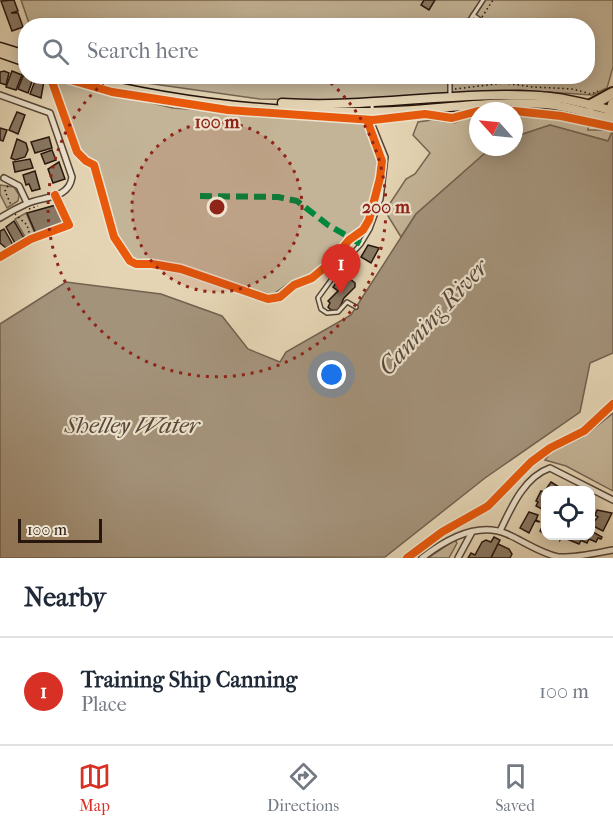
<!DOCTYPE html>
<html lang="en">
<head>
<meta charset="utf-8">
<style>
	:root { --surface:#fff; --page:#f2f2f3; --text:#1f2937; --muted:#747a83; --line:#e0e1e3; --accent:#d93025 }
	body { margin:0; font-family:"IM FELL French Canon",serif; background:var(--page); color:var(--text) }
	.controls { position:absolute; right:18px; bottom:18px; display:grid; overflow:hidden; border-radius:12px; box-shadow:0 3px 15px #0003 }
	.controls button { width:54px; height:54px; display:grid; place-items:center; padding:0; border:0; border-bottom:2px solid var(--line); background:var(--surface); color:var(--text); font:30px sans-serif }
	.compass { position:absolute; left:469px; top:102px; width:54px; height:54px; border-radius:50%; background:var(--surface); box-shadow:0 3px 15px #0003; rotate:297deg }
	.scale { position:absolute; left:18px; bottom:15px; width:84px; box-sizing:border-box; padding-left:6px; border:3px solid #27160e; border-top:0; font-size:16px; line-height:21px; white-space:nowrap; color:#27160e; -webkit-text-stroke:4px #ede3ce; paint-order:stroke }
	.you { position:absolute; left:332px; top:375px; width:21px; height:21px; margin:-15px; border:4px solid #fff; border-radius:50%; background:#1a73e8; box-shadow:0 0 0 9px #1a73e833 }
	.badge { display:grid; place-items:center; width:39px; height:39px; border-radius:50%; background:var(--accent); color:#fff; font-size:20px; font-weight:700 }
	.pin { position:absolute; translate:-50% -50px; filter:drop-shadow(0 2px 3px #0008) }
	.pin::after { content:''; position:absolute; top:32px; width:21px; height:18px; background:inherit; clip-path:polygon(0 0,100% 0,50% 100%) }
	.list { margin:0; padding:0; list-style:none }
	h2 { display:flex; justify-content:space-between; align-items:center; height:78px; margin:0; padding:0 24px; font-size:26px }
	h2 small { font-size:20px; font-weight:400; color:var(--muted) }
	.list li { display:grid; grid-template-columns:39px 1fr auto; gap:18px; align-items:center; box-sizing:border-box; height:108px; padding:0 24px; border-top:2px solid var(--line) }
	.list b { display:block; font-size:22px; white-space:nowrap }
	.list p { margin:0; font-size:20px; white-space:nowrap; color:var(--muted) }
	.list em { font-size:20px; font-style:normal; color:var(--muted) }
	.icon { flex:none; width:33px; height:33px; fill:none; stroke:currentColor; stroke-width:2; stroke-linecap:round; stroke-linejoin:round }
	.map { position:relative; flex:none; width:613px; height:558px; overflow:hidden }
	.search { position:absolute; background:var(--surface); box-shadow:0 3px 15px #0003; left:18px; right:18px; top:18px; height:66px; display:flex; align-items:center; gap:15px; box-sizing:border-box; padding:0 21px; border-radius:24px; color:var(--muted); font-size:22px }
	.sheet { height:186px; background:var(--surface) }
	nav { display:flex; justify-content:space-around; align-items:center; box-sizing:border-box; height:84px; border-top:2px solid var(--line); background:var(--surface); font-size:16px; color:var(--muted) }
	nav a { display:grid; justify-items:center; gap:3px }
	nav .on { color:var(--accent) }
	.map>svg:first-child { display:block }
	.green { fill:#c4b497; stroke:#766552; stroke-width:1.5 }
	.water { fill:#a4937b; stroke:#72614f; stroke-width:1.5 }
	.building { fill:#897964; stroke:#27160e; stroke-width:1.5 }
	.lines { fill:none; stroke-linecap:round; stroke-linejoin:round }
	.lane-casing { stroke:#564637; stroke-width:6 }
	.street-casing { stroke:#564637; stroke-width:8 }
	.primary-casing { stroke:#27160e; stroke-width:11 }
	.highway-casing { stroke:#27160e; stroke-width:14 }
	.path { stroke:#27160e; stroke-width:1.5; stroke-dasharray:1.5 3; stroke-linecap:butt }
	.lane { stroke:#ede3ce; stroke-width:3 }
	.street { stroke:#ede3ce; stroke-width:5 }
	.primary { stroke:#e4d4b3; stroke-width:8 }
	.highway { stroke:#e4d4b3; stroke-width:10 }
	.quiet { stroke:#00873e; stroke-width:6; stroke-dasharray:12 6; stroke-linecap:butt }
	.cycleway-casing { stroke:#ede3ce; stroke-width:11 }
	.cycleway { stroke:#e8590c; stroke-width:8 }
	.ring { fill:none; stroke:#8f2418; stroke-width:3; stroke-dasharray:3 6 }
	.labels { text-anchor:middle; dominant-baseline:central; stroke-width:4.5; stroke-linejoin:round; paint-order:stroke }
	.water-label { font-size:24px; font-style:italic; fill:#59483a; stroke:#ede3ce }
	.centre { fill:#8f2418; stroke:#ede3ce; stroke-width:3 }
	.ring-label { font-size:18px; text-anchor:middle; font-weight:bold; fill:#8f2418; stroke:#ede3ce; stroke-width:4.5; stroke-linejoin:round; paint-order:stroke }
</style>
</head>
<body>
<div class="map">
<svg width="613" height="558" viewBox="0 0 613 558">
	<rect width="100%" height="100%" fill="#e4d4b3"/>
	<filter id="stains"><feTurbulence type="fractalNoise" baseFrequency=".00333" numOctaves="4"/><feColorMatrix values="0 0 0 0 .2 0 0 0 0 .09 0 0 0 0 .02 0 0 0 .5 -.17"/></filter>
	<radialGradient id="worn" r=".72"><stop offset=".6" stop-color="#630" stop-opacity="0"/><stop offset="1" stop-color="#630" stop-opacity=".3"/></radialGradient>
	<g class="green">
		<polygon points="21,0 613,0 613,67 607,88 592,95 519,90 371,101 260,99 104,77 588,76 588,26 30,26"/>
		<polygon points="55,80 173,108 365,122 378,150 381,162 377,185 362,227 311,274 292,281 272,295 167,262 133,259 123,249 115,231 100,170 79,150"/>
		<polygon points="514,113 545,115 589,125 588,130 613,130 608,141 550,125 514,137"/>
		<polygon points="478,114 478,147 492,147 416,214 401,237 385,211 406,179 415,174 430,153 413,135 418,122 432,120 454,123"/>
		<polygon points="0,185 14,187 19,195 18,201 7,208 0,194"/>
		<polygon points="26,213 36,236 27,240 15,219"/>
		<polygon points="613,413 613,491 566,466 545,460 550,453 583,437"/>
		<polygon points="455,540 457,543 449,558 428,558"/>
	</g>
	<polygon class="water" points="550,125 608,141 613,130 613,353 590,363 580,412 485,478 385,557 0,558 0,324 66,282 161,294 222,316 248,349 280,362 286,352 351,315 416,214 492,147 514,147 514,137"/>
	<g class="building">
		<polygon points="14,0 18,11 11,13 18,13 23,27 12,31 1,1"/>
		<polygon points="424,0 435,0 429,10 421,5"/>
		<polygon points="4,71 9,73 6,85 0,83 0,72"/>
		<polygon points="12,71 22,75 16,90 6,87"/>
		<polygon points="23,76 34,76 28,93 18,89"/>
		<polygon points="36,78 44,81 41,98 30,94"/>
		<polygon points="17,112 25,115 18,134 9,130"/>
		<polygon points="0,128 7,130 3,141 0,140"/>
		<polygon points="49,137 52,148 35,153 31,142"/>
		<polygon points="17,139 26,143 28,150 25,157 15,160 11,158"/>
		<polygon points="52,150 56,160 45,164 41,154"/>
		<polygon points="30,159 33,168 15,172 13,162"/>
		<polygon points="59,162 65,179 53,183 48,169"/>
		<polygon points="35,171 40,189 32,191 29,184 26,185 23,175"/>
		<polygon points="56,205 64,222 36,234 27,213"/>
		<polygon points="14,221 24,238 16,245 6,227"/>
		<polygon points="4,229 13,245 6,248 0,243 0,231"/>
		<polygon points="368,245 379,248 371,263 361,257"/>
		<polygon points="348,277 355,283 355,287 344,298 338,311 331,310 328,307 330,303 328,301 338,291 333,287 336,283 341,287"/>
		<polygon points="551,482 559,487 557,490 546,490 546,511 536,506 538,502 536,501 541,491 544,492"/>
		<polygon points="597,510 612,513 603,531 591,525 598,517 595,515"/>
		<polygon points="529,512 538,515 536,520 540,522 535,521 529,533 520,528"/>
		<polygon points="546,519 546,535 545,535 540,531"/>
		<polygon points="591,531 602,537 601,539 598,538 596,542 589,539 587,543 582,541 585,536 590,536"/>
		<polygon points="560,536 583,536 579,544 562,537 560,540"/>
		<polygon points="494,537 500,540 491,558 468,558 471,553 475,555 482,542 486,540 491,542"/>
		<polygon points="498,544 509,549 512,554 510,558 491,558"/>
	</g>
	<g class="lines">
		<defs>
			<g id="lane">
				<polyline points="473,15 480,20"/>
				<polyline points="466,26 483,0"/>
				<polyline points="450,76 450,94"/>
				<polyline points="356,307 347,302 338,312 327,313 321,309 318,298 342,265 361,244 370,229 381,199 386,157 373,125 372,104"/>
			</g>
			<g id="street">
				<path d="M0 95 50 113 72 177C69 200 42 196 26 204 17 208 8 213 0 218"/>
				<polyline points="4,178 19,186 27,203"/>
				<path d="M500 531C511 508 524 477 550 468L613 500"/>
				<path d="M422 558C445 540 477 521 507 534 523 541 540 553 558 557 575 558 596 553 613 550"/>
				<polyline points="458,558 472,532"/>
			</g>
			<g id="primary">
				<polyline points="0,47 26,55"/>
				<polyline points="0,53 26,62"/>
				<path d="M71 76C168 101 268 113 368 112 427 112 487 100 546 104 568 106 591 114 613 119"/>
				<path d="M282 103C371 109 463 89 550 97 571 99 592 105 613 111"/>
			</g>
			<g id="highway">
				<polyline points="591,105 613,93"/>
				<polyline points="609,118 613,104"/>
			</g>
		</defs>
		<use href="#lane" class="lane-casing"/>
		<use href="#street" class="street-casing"/>
		<use href="#primary" class="primary-casing"/>
		<use href="#highway" class="highway-casing"/>
		<g class="path">
			<polyline points="482,17 493,0"/>
			<polyline points="455,89 504,83 533,87 573,89 591,94 598,91"/>
			<polyline points="8,186 5,191 11,205"/>
			<polyline points="29,209 38,206"/>
			<polyline points="15,214 27,225 31,239"/>
		</g>
		<use href="#lane" class="lane"/>
		<use href="#street" class="street"/>
		<use href="#primary" class="primary"/>
		<use href="#highway" class="highway"/>
		<polyline class="quiet" points="200,196 278,197 297,201 328,225 361,244"/>
		<defs>
			<g id="cycleway">
				<polyline points="50,76 77,152 86,161 94,165 114,237 130,261 136,264 152,264 181,269 268,299 280,297 294,285 312,278 330,263 349,240 363,230 369,220 380,178 382,161 367,120"/>
				<polyline points="57,76 112,92 228,110 373,120 425,114 452,118 478,111"/>
				<polyline points="514,111 561,116 613,127"/>
				<polyline points="0,257 31,239 69,225 55,195"/>
				<polyline points="407,558 442,532 488,506 531,462 550,448 584,431 613,404"/>
			</g>
		</defs>
		<use href="#cycleway" class="cycleway-casing"/>
		<use href="#cycleway" class="cycleway"/>
	</g>
	<circle cx="217" cy="207" r="85" fill="#8f2418" fill-opacity=".12"/>
	<g class="ring">
		<circle cx="217" cy="207" r="85"/>
		<path d="M324 77A169 169 0 1 1 110 77"/>
	</g>
	<g class="labels">
		<g class="water-label">
			<text transform="translate(433 317) rotate(-47)">Canning River</text>
			<text x="132" y="425">Shelley Water</text>
		</g>
	</g>
	<circle cx="217" cy="207" r="9" class="centre"/>
	<g class="ring-label">
		<text x="217" y="128">100 m</text>
		<text x="386" y="213">200 m</text>
	</g>
	<rect width="100%" height="100%" filter="url(#stains)"/>
	<rect width="100%" height="100%" fill="url(#worn)"/>
</svg>
<div class="controls">
<button><svg class="icon" aria-label="locate" viewBox="0 0 24 24"><circle cx="12" cy="12" r="6"/><path d="M12 2v4M12 18v4M2 12h4M18 12h4"/></svg></button>
</div>
<svg class="compass" viewBox="-18 -18 36 36"><path d="M0-13l5 13h-10z" fill="#e53935"/><path d="M0 13l5-13h-10z" fill="#747a83"/></svg>
<div class="scale">100 m</div>
<div class="you"></div>
<div class="pin badge" style="left:341px;top:294px">1</div>
<div class="search"><svg class="icon" aria-label="search" viewBox="0 0 24 24"><circle cx="10" cy="10" r="6"/><path d="M15 15l6 6"/></svg>Search here</div>
</div>
<section class="sheet">
<h2>Nearby<small></small></h2>
<ul class="list">
<li><span class="badge">1</span><div><b>Training Ship Canning</b><p>Place</p></div><em>100 m</em></li>
</ul>
</section>
<nav>
<a class="on"><svg class="icon" aria-label="map" viewBox="0 0 24 24"><path d="M3 6l6-2 6 2 6-2v14l-6 2-6-2-6 2zM9 4v14M15 6v14"/></svg>Map</a>
<a><svg class="icon" aria-label="directions" viewBox="0 0 24 24"><path d="M12 3l9 9-9 9-9-9zM9 14v-3h6M13 9l2 2-2 2"/></svg>Directions</a>
<a><svg class="icon" aria-label="saved" viewBox="0 0 24 24"><path d="M7 4h10v16l-5-4-5 4z"/></svg>Saved</a>
</nav>
</body>
</html>
